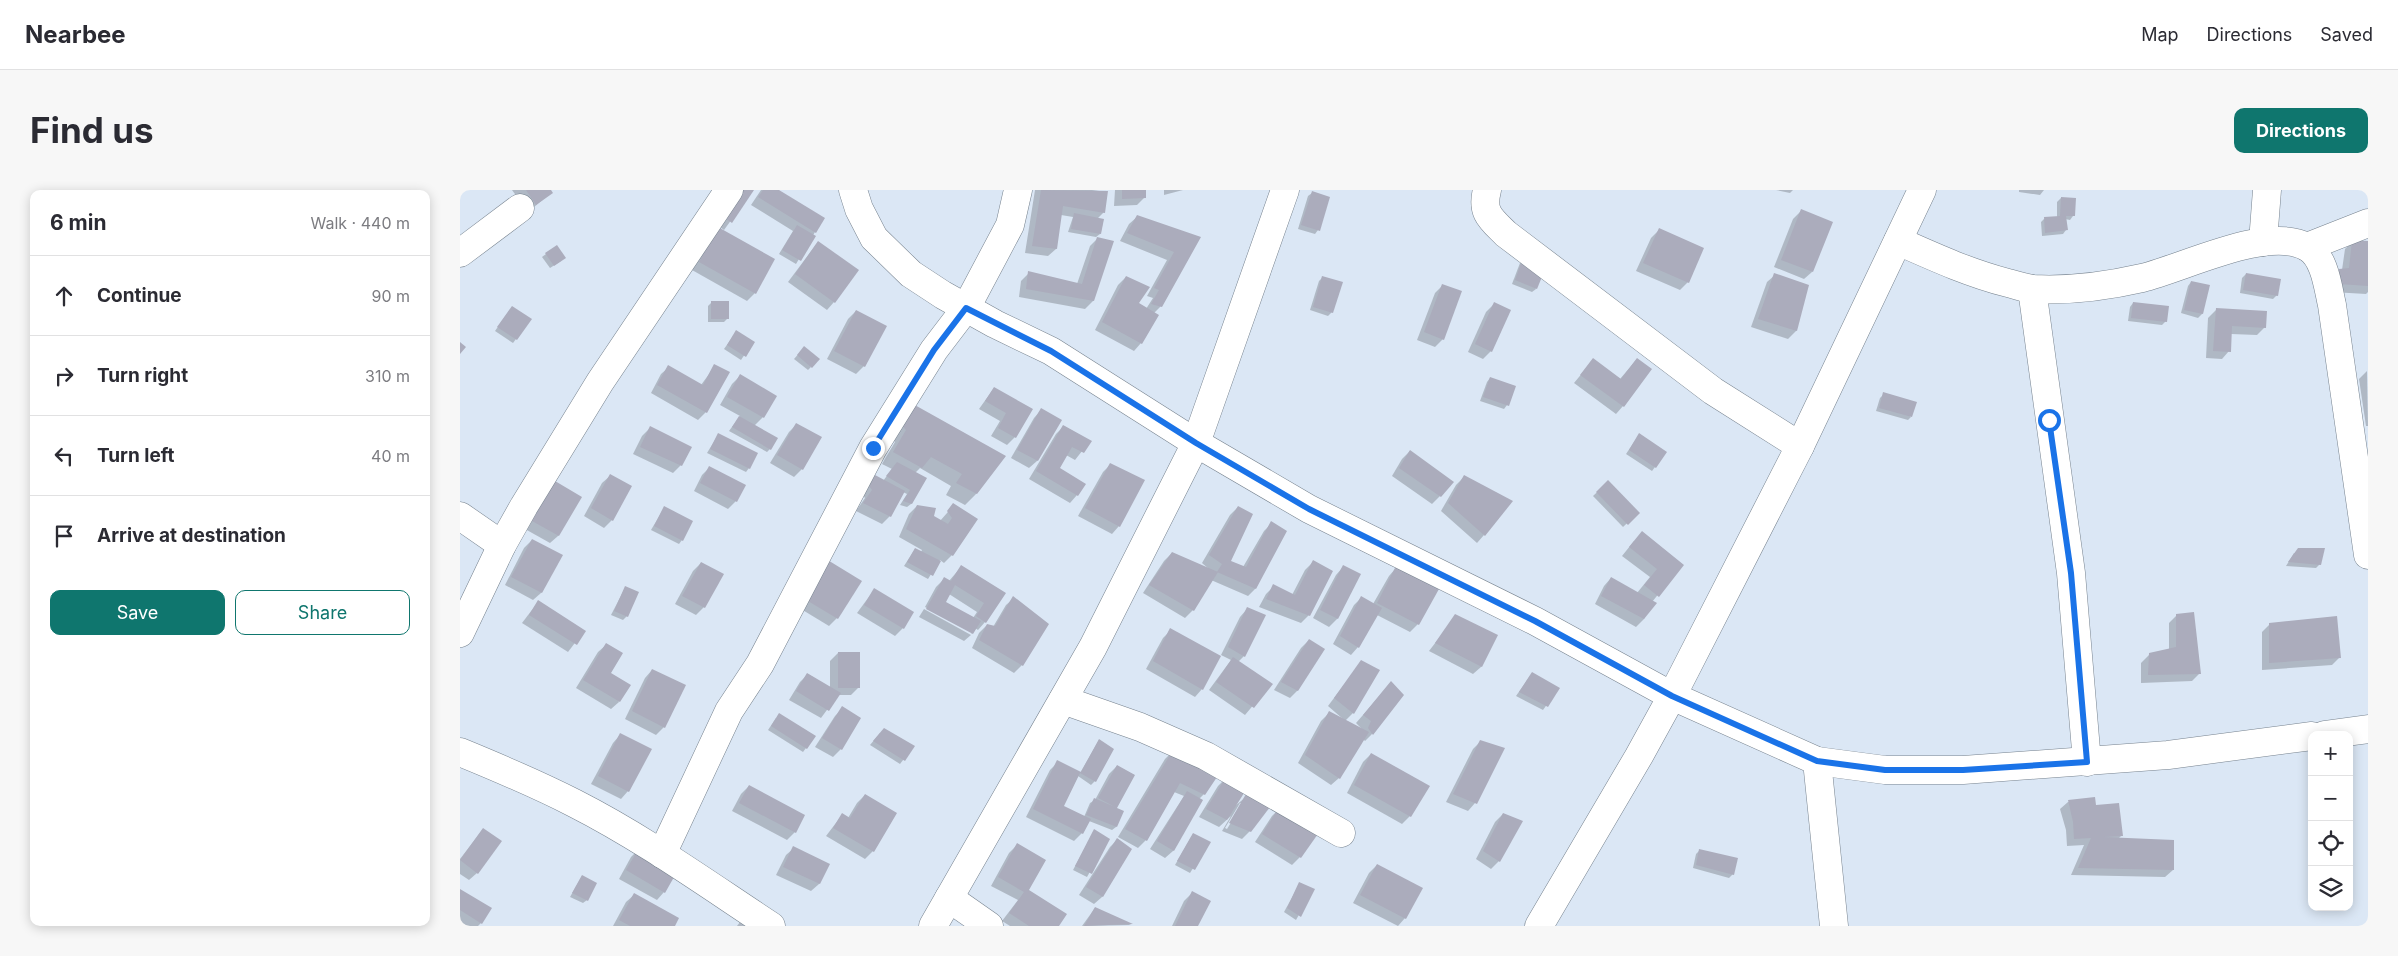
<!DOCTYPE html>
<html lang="en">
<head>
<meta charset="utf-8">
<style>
	:root { --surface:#fff; --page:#f7f7f7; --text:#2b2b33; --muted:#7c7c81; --line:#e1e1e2; --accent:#0f766e }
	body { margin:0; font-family:Inter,sans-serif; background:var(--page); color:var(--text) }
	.controls { position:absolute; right:15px; bottom:15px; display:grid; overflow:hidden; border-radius:10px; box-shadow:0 2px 12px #0003 }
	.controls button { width:45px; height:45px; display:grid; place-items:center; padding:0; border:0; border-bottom:1px solid var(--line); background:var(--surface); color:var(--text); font:25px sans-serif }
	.stop { position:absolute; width:15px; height:15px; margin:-11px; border:4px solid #1a73e8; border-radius:50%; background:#fff }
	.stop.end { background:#1a73e8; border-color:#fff; box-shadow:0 1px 5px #0008 }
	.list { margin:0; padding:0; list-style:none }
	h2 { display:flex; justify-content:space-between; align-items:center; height:65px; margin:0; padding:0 20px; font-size:21px }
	h2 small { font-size:16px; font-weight:400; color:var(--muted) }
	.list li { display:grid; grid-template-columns:32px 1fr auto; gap:15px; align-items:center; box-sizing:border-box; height:80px; padding:0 20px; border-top:1px solid var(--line) }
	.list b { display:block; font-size:19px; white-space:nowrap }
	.list em { font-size:16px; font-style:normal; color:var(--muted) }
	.actions { display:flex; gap:10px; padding:15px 20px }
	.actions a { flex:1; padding:11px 0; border:1px solid var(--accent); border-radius:10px; text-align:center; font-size:18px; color:var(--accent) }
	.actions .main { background:var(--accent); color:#fff }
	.icon { flex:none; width:28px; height:28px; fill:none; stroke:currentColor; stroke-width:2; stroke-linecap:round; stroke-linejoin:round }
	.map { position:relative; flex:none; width:1908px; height:736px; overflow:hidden; border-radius:10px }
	header { display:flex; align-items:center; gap:30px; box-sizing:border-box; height:70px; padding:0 25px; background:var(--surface); border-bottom:1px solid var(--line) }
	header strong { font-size:24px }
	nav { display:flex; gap:28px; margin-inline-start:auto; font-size:18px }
	.intro { display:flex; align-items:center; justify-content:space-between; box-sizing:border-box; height:120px; padding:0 30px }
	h1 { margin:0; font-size:35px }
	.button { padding:12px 22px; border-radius:10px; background:var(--accent); color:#fff; font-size:18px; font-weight:700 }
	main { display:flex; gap:30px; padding:0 30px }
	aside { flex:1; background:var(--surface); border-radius:10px; box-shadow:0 2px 12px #0003 }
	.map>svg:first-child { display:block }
	.shadow { fill:#0003; fill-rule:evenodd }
	.building { fill:#abacbc }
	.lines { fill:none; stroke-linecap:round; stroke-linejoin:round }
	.minor-casing { stroke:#76828e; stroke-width:29 }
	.minor { stroke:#fff; stroke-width:28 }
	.route { stroke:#1a73e8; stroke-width:6 }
</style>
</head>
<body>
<header>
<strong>Nearbee</strong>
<nav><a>Map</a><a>Directions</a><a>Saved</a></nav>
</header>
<div class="intro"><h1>Find us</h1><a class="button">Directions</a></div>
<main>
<aside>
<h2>6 min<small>Walk · 440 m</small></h2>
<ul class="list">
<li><svg class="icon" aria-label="ahead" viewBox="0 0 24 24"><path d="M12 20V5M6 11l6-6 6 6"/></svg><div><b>Continue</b></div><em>90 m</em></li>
<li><svg class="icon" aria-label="right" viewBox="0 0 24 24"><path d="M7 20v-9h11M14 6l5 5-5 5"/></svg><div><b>Turn right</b></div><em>310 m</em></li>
<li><svg class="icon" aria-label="left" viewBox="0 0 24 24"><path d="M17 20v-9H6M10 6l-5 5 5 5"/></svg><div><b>Turn left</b></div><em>40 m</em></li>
<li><svg class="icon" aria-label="arrive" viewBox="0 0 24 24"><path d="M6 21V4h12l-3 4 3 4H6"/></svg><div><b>Arrive at destination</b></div></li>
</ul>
<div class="actions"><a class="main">Save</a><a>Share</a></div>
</aside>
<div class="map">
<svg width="1908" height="736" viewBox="0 0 1908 736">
	<rect width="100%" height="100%" fill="#dbe7f5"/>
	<g class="shadow">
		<polygon points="52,0 89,0 91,3 68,22"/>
		<polygon points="293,0 264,40 240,23"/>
		<polygon points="301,0 317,0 355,42 336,74 319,64 333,41 291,15"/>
		<polygon points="575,0 632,0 646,2 644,22 637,29 640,44 636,47 608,42 613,27 601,25 596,59 588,66 565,63"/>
		<polygon points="655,0 685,0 685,7 677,15 654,16"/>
		<polygon points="704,0 723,0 704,5"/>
		<polygon points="1316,0 1333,0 1330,3"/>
		<polygon points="1559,0 1584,0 1580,5 1559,2"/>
		<polygon points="852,3 858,40 855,44 838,39 848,6"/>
		<polygon points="1601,8 1613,26 1610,30 1605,29 1606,40 1603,44 1582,46 1581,32 1584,29 1597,27 1597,12"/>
		<polygon points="1341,21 1352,82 1344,89 1314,77 1333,29"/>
		<polygon points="677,27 739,47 701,116 694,123 681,153 674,161 635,140 658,95 666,87 677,114 686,119 693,108 687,106 707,70 660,51 669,34"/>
		<polygon points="1199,40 1228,92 1220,100 1176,81 1191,48"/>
		<polygon points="250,47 295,103 287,111 232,80"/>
		<polygon points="638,48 633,111 625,119 559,107 561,91 569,83 617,94 630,56"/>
		<polygon points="1893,51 1908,53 1908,102 1906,104 1872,102 1871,88 1879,80 1882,80 1885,59"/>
		<polygon points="358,52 374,112 367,120 328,92"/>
		<polygon points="86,64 101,71 90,78 82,67"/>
		<polygon points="1064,69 1076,99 1072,102 1052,94 1060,73"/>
		<polygon points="1786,84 1817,105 1813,109 1780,103 1782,88"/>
		<polygon points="1315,85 1348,96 1336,141 1328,149 1291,137 1307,92"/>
		<polygon points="863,87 872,122 868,126 850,120 859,91"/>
		<polygon points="1731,92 1749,96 1742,124 1738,128 1721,123 1728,96"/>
		<polygon points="983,95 983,149 975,157 957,150 975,103"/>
		<polygon points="251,113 268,128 264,132 248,132 248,116"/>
		<polygon points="1673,113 1706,131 1702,135 1668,131 1670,117"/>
		<polygon points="1034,114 1031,161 1023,169 1008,162 1026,122"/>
		<polygon points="1756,120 1805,137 1797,145 1771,144 1769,161 1762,169 1746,168 1748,128"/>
		<polygon points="49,121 56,149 53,153 35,141"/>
		<polygon points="396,121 404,176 396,184 367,169 388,129"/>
		<polygon points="276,142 293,152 281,170 264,159"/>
		<polygon points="341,161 351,177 348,180 334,169"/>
		<polygon points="1177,169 1163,216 1156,224 1114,193 1133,170 1160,189"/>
		<polygon points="255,176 246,222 238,230 191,203 201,184 209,177 241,195"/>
		<polygon points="1907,181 1908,236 1906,236 1899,189"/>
		<polygon points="280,186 315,206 303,227 294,236 310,259 307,262 269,241 280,226 260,215 272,194"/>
		<polygon points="1030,188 1047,215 1044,219 1020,211 1027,192"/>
		<polygon points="534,198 571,220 555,247 547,255 531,246 540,231 519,219"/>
		<polygon points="1424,204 1451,227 1448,230 1416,221 1420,208"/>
		<polygon points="581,220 600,231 577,271 569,278 551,268 574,228"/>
		<polygon points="442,227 544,266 516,304 505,315 486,305 491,296 460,278 455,283 465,288 451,314 447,317 440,315 447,304 443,302 430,326 422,334 396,321 405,308 402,304 408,295 416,287 423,291 432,279 422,274 435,252 428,244"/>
		<polygon points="337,234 342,279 334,287 310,273 329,242"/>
		<polygon points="604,236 630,251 615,270 606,265 598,279 617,305 610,313 569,289 596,244"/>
		<polygon points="190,238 221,275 213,283 173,264 182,246"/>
		<polygon points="258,245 289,278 286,282 247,263"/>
		<polygon points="1176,249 1195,277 1192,281 1166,264"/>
		<polygon points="950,261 980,306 972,314 932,286 942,269"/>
		<polygon points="651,274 659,336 652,344 618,326 643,282"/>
		<polygon points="249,278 276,311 268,319 234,301 242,285"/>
		<polygon points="150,286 152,330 144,338 124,326 142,293"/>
		<polygon points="1004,287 1024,345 1017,353 981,321 996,295"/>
		<polygon points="1148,292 1178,323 1163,337 1133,306"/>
		<polygon points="87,300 120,307 98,346 90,353 65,339"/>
		<polygon points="494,315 492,365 484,373 480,370 468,389 444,376 455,359 461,362 462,360 439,347 449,324 457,316 480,331"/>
		<polygon points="778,317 769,372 783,377 804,341 812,333 795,399 788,406 751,390 733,420 725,428 683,403 704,371 712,363 750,380 742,373 770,325"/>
		<polygon points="204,318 222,350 219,354 191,340"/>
		<polygon points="72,350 101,366 81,403 73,410 45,395 64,358"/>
		<polygon points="1174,351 1222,375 1192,412 1184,429 1176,437 1135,414 1144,396 1151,388 1177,403 1190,387 1162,366"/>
		<polygon points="1834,363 1860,374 1856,378 1826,376"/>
		<polygon points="853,372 849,425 841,433 799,417 806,404 814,396 832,405 845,380"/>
		<polygon points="241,373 244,417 236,425 215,414 233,381"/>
		<path d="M501 377 544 404 525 432 518 440 515 438 511 444V442L465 417 476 397 484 389 489 391ZM489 404 517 422 513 428 484 412Z"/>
		<polygon points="883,377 899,385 877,429 869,437 853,428 876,385"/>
		<polygon points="936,378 958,434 950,442 917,425 898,457 891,465 873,454 894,415 901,408 913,414 929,386"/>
		<polygon points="358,379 377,428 369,436 336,416"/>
		<polygon points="165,398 167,426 163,430 151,425"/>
		<polygon points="414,400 443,438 435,446 397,423"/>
		<polygon points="554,408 562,475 554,483 512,458 519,443 527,435 533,437 546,415"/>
		<polygon points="78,412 124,441 108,462 62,433"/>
		<polygon points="464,419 511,445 504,451 459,427"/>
		<polygon points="787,419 784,466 778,472 811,494 785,525 749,500 771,470 761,465 780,427"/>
		<polygon points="1717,425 1740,483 1732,491 1681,493 1681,473 1689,465 1709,460 1709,433"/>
		<polygon points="996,426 1036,446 1021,477 1013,484 969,461"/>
		<polygon points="1809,435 1880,467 1872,475 1802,480 1802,442"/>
		<polygon points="711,440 742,499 735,507 686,479 703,448"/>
		<polygon points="849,450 838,500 830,508 814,500 841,458"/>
		<polygon points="146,455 150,484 159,512 151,519 116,498 138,462"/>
		<polygon points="378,463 399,497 391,505 378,505 361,528 329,510 340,492 348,484 370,498 370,471"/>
		<polygon points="901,472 893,523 885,531 903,540 896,533 924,501 912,544 905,551 903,549 879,588 871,595 838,573 861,531 869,523 883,529 868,516"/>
		<polygon points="192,480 204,537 196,545 165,529 185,488"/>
		<polygon points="1072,483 1098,499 1083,520 1056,506"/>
		<polygon points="383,518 400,528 381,559 373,567 355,557 375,526"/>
		<polygon points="316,528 346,558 343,562 308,540"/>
		<polygon points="420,543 453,557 440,574 410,555"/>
		<polygon points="160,545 168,601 161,609 131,594 153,553"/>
		<polygon points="639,550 635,591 631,595 618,586 602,617 624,627 630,613 635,610 649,584 657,576 674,585 654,618 662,621 656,637 652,640 629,631 622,643 614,651 566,627 590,580 598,572 620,583"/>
		<polygon points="1021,551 1015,613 1008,621 986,612 1013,559"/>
		<polygon points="713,561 744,604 739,609 742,610 713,661 705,668 690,659 724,606 714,602 686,650 678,658 658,647 705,569"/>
		<polygon points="911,564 950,626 942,634 887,603 903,572"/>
		<path d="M766 588 775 616 787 606 790 641 782 649 762 641 771 626 759 637 739 627 758 596ZM780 613H783L767 639 765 638Z"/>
		<polygon points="289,596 344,626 335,642 327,650 272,621 281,604"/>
		<polygon points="405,605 413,661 405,669 366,646 382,625 388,628 397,613"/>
		<polygon points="1634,609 1635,616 1662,645 1658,649 1713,680 1705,687 1611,685 1624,655 1607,656 1606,640 1600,619 1608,612"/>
		<polygon points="820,618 840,667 832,675 795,652 812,626"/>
		<polygon points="1043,624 1061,631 1039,671 1031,679 1016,669 1035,632"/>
		<polygon points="23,639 17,683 9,690 0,684 0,669"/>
		<polygon points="634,641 648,649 627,687 613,680"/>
		<polygon points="733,644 749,653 730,683 715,675"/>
		<polygon points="658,649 670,659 642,707 634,714 619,705 650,657"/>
		<polygon points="557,655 567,700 597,736 550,736 542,731 558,710 531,696 549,663"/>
		<polygon points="334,658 368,675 359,694 351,701 316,685 326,665"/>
		<polygon points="179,659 204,702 197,710 159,689 171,667"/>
		<polygon points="1240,660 1273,684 1269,688 1233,678 1236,664"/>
		<polygon points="917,675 945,728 938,736 893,713 909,683"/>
		<polygon points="122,686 127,710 123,713 110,707"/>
		<polygon points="840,693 853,700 836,730 824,722"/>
		<polygon points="0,700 21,733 18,736 6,736 0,732"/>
		<polygon points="732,703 737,736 712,736 724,711"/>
		<polygon points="174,705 214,736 153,736 166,712"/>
		<polygon points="635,718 671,735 622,736"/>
		<polygon points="284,727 312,736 277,736"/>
	</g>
	<g class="building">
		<polygon points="66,0 91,0 93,3 76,15"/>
		<polygon points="257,0 294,0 272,33 247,15"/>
		<polygon points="303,0 319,0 365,28 356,43 298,7"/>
		<polygon points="581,0 648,1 645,23 603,16 597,59 572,56"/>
		<polygon points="662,0 686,0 686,8 662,9"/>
		<polygon points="852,1 870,7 860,41 841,35"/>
		<polygon points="1601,7 1616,8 1615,26 1606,26 1608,40 1585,43 1584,27 1600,26"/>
		<polygon points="1341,19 1373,32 1353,82 1321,70"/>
		<polygon points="614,23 644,29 641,44 611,39"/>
		<polygon points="677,25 741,47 702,117 691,114 699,100 694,98 714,62 667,43"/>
		<polygon points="337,35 356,46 341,71 322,60"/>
		<polygon points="258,37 315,69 296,104 239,72"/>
		<polygon points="1199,38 1244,58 1229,93 1183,73"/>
		<polygon points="637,47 654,51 634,111 566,99 568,81 622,94"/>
		<polygon points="1892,50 1908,51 1908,96 1879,94 1879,79 1889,78"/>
		<polygon points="358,51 399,80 375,113 335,84"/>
		<polygon points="97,55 106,68 94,76 85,63"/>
		<polygon points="1063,68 1086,77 1077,99 1055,90"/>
		<polygon points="1314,83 1349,95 1337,141 1298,129"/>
		<polygon points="1786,83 1821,89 1818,106 1783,100"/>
		<polygon points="666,86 690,97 679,113 699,125 682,154 642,132"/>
		<polygon points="862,86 883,92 873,123 853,117"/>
		<polygon points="1731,91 1750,95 1743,124 1724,120"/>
		<polygon points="982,94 1002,101 984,150 964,142"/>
		<rect x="251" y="111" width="18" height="18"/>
		<polygon points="1034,112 1051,120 1032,162 1015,154"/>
		<polygon points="1673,112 1709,116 1707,132 1671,128"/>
		<polygon points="52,116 72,129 57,150 37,137"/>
		<polygon points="1756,118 1807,121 1806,138 1772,136 1771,162 1753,161"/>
		<polygon points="396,120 427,136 405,177 374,161"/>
		<polygon points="276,140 295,152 286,167 267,155"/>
		<polygon points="0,152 6,157 0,164"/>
		<polygon points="344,156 360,169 352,178 337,165"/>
		<polygon points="1133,168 1161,189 1177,168 1192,179 1164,217 1120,185"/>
		<polygon points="254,174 270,182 247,223 197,195 208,175 243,195"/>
		<polygon points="280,184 317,206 304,228 267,207"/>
		<polygon points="1030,187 1056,196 1049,216 1023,207"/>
		<polygon points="534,197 573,219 556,248 538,238 546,223 525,211"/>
		<polygon points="1423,202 1457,212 1452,227 1419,218"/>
		<polygon points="453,214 546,266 517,304 496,293 502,284 471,267 462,278 433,262 446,240 439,232"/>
		<polygon points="581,218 602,230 578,271 557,260"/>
		<polygon points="279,226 318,248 311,260 272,237"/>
		<polygon points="336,233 362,247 343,280 317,265"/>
		<polygon points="603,235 632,251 624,263 612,257 600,278 626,294 618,306 576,281"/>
		<polygon points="190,236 232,257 222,276 180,257"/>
		<polygon points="258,243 298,263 290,279 250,259"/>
		<polygon points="1179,243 1207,262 1196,278 1169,260"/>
		<polygon points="950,260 994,292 981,307 939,278"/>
		<polygon points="437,272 467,288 452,314 443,311 450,300 426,286"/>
		<polygon points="650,273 685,290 660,337 625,318"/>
		<polygon points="249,276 286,295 277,312 240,293"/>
		<polygon points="150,284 172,296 153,331 131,318"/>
		<polygon points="415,285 445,301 431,327 403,313 412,300 409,296"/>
		<polygon points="1004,285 1053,311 1025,346 988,313"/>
		<polygon points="1148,290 1180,323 1168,335 1136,302"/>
		<polygon points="95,291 122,307 99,346 72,331"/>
		<polygon points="493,313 518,329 493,366 446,339 457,315 476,318 474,326 488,334 492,328 487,321"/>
		<polygon points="204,316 233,331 223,351 194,336"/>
		<polygon points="778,316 793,324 771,371 786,377 811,331 827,341 796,399 757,382 762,374 749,365"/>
		<polygon points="1182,341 1224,375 1199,407 1184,395 1197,379 1169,357"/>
		<polygon points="72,349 103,365 82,403 51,387"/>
		<polygon points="455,358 481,371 473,386 447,372"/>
		<polygon points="1838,358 1865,358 1861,375 1828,372"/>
		<polygon points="712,362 758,382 734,421 689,395"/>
		<polygon points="366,369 402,391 378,429 343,408"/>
		<polygon points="853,370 873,381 850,426 806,409 813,394 835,405"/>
		<polygon points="241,372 264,384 245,418 222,406"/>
		<polygon points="501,375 546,403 526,433 516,426 524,413 495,395 486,412 521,431 513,444 466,419 484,387 491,391"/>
		<polygon points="883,375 901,384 878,429 860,420"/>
		<polygon points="936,376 979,399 959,435 917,413"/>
		<polygon points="1151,387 1197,413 1184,429 1141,406"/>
		<polygon points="165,396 179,402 168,427 154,421"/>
		<polygon points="414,398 454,422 444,439 404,415"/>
		<polygon points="553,406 589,434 563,476 519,450 527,434 535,436"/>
		<polygon points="901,406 922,418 899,458 880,446"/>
		<polygon points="78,410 126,441 117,455 69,425"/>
		<polygon points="787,417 806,425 785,467 768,457"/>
		<polygon points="1734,422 1741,484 1688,485 1689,463 1716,457 1716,424"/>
		<polygon points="995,424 1038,445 1022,477 975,453"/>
		<polygon points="1877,426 1881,468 1809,473 1809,433"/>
		<polygon points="710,438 761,466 743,500 693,471"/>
		<polygon points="849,449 865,459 838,501 821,492"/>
		<polygon points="146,453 163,463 151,483 171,495 160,512 123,490"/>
		<rect x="378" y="462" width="22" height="36"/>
		<polygon points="773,467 813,494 794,518 756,492"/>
		<polygon points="901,470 920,480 894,524 874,508"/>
		<polygon points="192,479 226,495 205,538 172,521"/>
		<polygon points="1072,482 1100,498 1088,517 1059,502"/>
		<polygon points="347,483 381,503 369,521 336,501"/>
		<polygon points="931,491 944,505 913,545 908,538 911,531 903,525"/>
		<polygon points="382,516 401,528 382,560 362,548"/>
		<polygon points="869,521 909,542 880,589 845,565"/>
		<polygon points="319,523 356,546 347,559 311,536"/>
		<polygon points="424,538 455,556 445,571 413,551"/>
		<polygon points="160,543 192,559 169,602 138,586"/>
		<polygon points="639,549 654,559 636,592 620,583 604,616 631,629 623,644 573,619 597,570 621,582"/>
		<polygon points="1020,550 1045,558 1017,614 993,604"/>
		<polygon points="713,560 757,587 745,605 720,593 687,651 665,639"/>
		<polygon points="911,563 970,596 951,627 894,595"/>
		<polygon points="657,575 675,585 657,618 664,621 657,637 626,625 634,608 655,617 638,608"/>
		<polygon points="766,587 786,600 767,630 746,619"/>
		<polygon points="289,595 345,625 336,643 279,613"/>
		<polygon points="727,601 743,610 714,661 697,651"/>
		<polygon points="405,604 437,623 414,662 373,638 382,623 390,628"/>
		<polygon points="786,604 810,617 791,642 769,633"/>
		<polygon points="1635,607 1636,615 1659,613 1663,646 1644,647 1714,650 1714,680 1618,678 1631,648 1614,649 1613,632 1608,610"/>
		<polygon points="820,616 860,641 841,668 802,644"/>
		<polygon points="1043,623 1063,631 1040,672 1023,661"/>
		<polygon points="23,638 42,651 18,684 0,670"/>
		<polygon points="634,639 650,649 632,684 615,676"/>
		<polygon points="733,643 751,652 735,680 717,671"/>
		<polygon points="657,648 672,659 643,707 626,697"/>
		<polygon points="557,653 586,670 569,700 607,724 599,736 569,736 549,723 564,702 538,687"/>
		<polygon points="333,656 370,674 360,694 323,677"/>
		<polygon points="179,658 218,680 205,703 166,680"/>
		<polygon points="1239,659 1278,668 1274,685 1236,675"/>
		<polygon points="917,674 963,698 946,729 900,705"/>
		<polygon points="122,685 137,693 128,711 112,703"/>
		<polygon points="839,692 855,699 841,727 827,718"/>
		<polygon points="0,699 32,718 22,734 0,720"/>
		<polygon points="732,701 751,711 738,736 715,736"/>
		<polygon points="174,703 219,728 215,736 170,736 159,730"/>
		<polygon points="635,717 673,734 624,736"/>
	</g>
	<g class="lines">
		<defs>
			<g id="minor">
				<polyline points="393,0 399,19 414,48 451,84 483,105 535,134 591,161 736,253 849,319 1075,431 1212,506 1357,571 1374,736"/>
				<path d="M1027 0C1021 23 1031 29 1046 44L1253 201 1340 256"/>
				<path d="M1438 51C1474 67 1509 83 1548 93 1556 95 1565 98 1573 99 1610 101 1647 96 1682 88 1724 78 1807 35 1847 57 1865 67 1868 98 1872 115L1908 365"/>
				<polyline points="1803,52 1807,0"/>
				<polyline points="1847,57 1908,33"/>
				<polyline points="0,63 60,18"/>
				<polyline points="1572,99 1611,383 1627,572"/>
				<polyline points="0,326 42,355"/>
				<polyline points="0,443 42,355 64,316 140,192 269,0"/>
				<polyline points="603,510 680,537 746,566 881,643"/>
				<polyline points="1864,545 1908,539"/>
				<path d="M0 562C39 578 77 594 114 613 183 648 247 694 311 736"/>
				<polyline points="1357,571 1425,580 1503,580 1708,565 1852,546"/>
				<polyline points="202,664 269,521 300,474 413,258 474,160 506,118 550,35 558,0"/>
				<polyline points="489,708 529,736"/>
				<polyline points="473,736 633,457 736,253 825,0"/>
				<polyline points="1079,736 1179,566 1212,506 1340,256 1462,0"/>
			</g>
		</defs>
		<use href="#minor" class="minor-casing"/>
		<use href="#minor" class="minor"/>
	</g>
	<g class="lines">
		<polyline class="route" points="413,258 474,160 506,118 591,161 736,253 849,319 1075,431 1212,506 1357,571 1425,580 1503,580 1627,572 1611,383 1589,230"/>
	</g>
</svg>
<div class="controls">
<button>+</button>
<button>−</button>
<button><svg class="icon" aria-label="locate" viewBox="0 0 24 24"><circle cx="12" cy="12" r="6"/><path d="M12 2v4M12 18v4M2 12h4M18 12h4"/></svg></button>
<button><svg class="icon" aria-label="layers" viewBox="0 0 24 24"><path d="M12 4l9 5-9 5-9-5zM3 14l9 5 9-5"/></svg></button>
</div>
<div class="stop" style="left:1589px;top:230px"></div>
<div class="stop end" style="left:413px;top:258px"></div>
</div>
</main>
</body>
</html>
